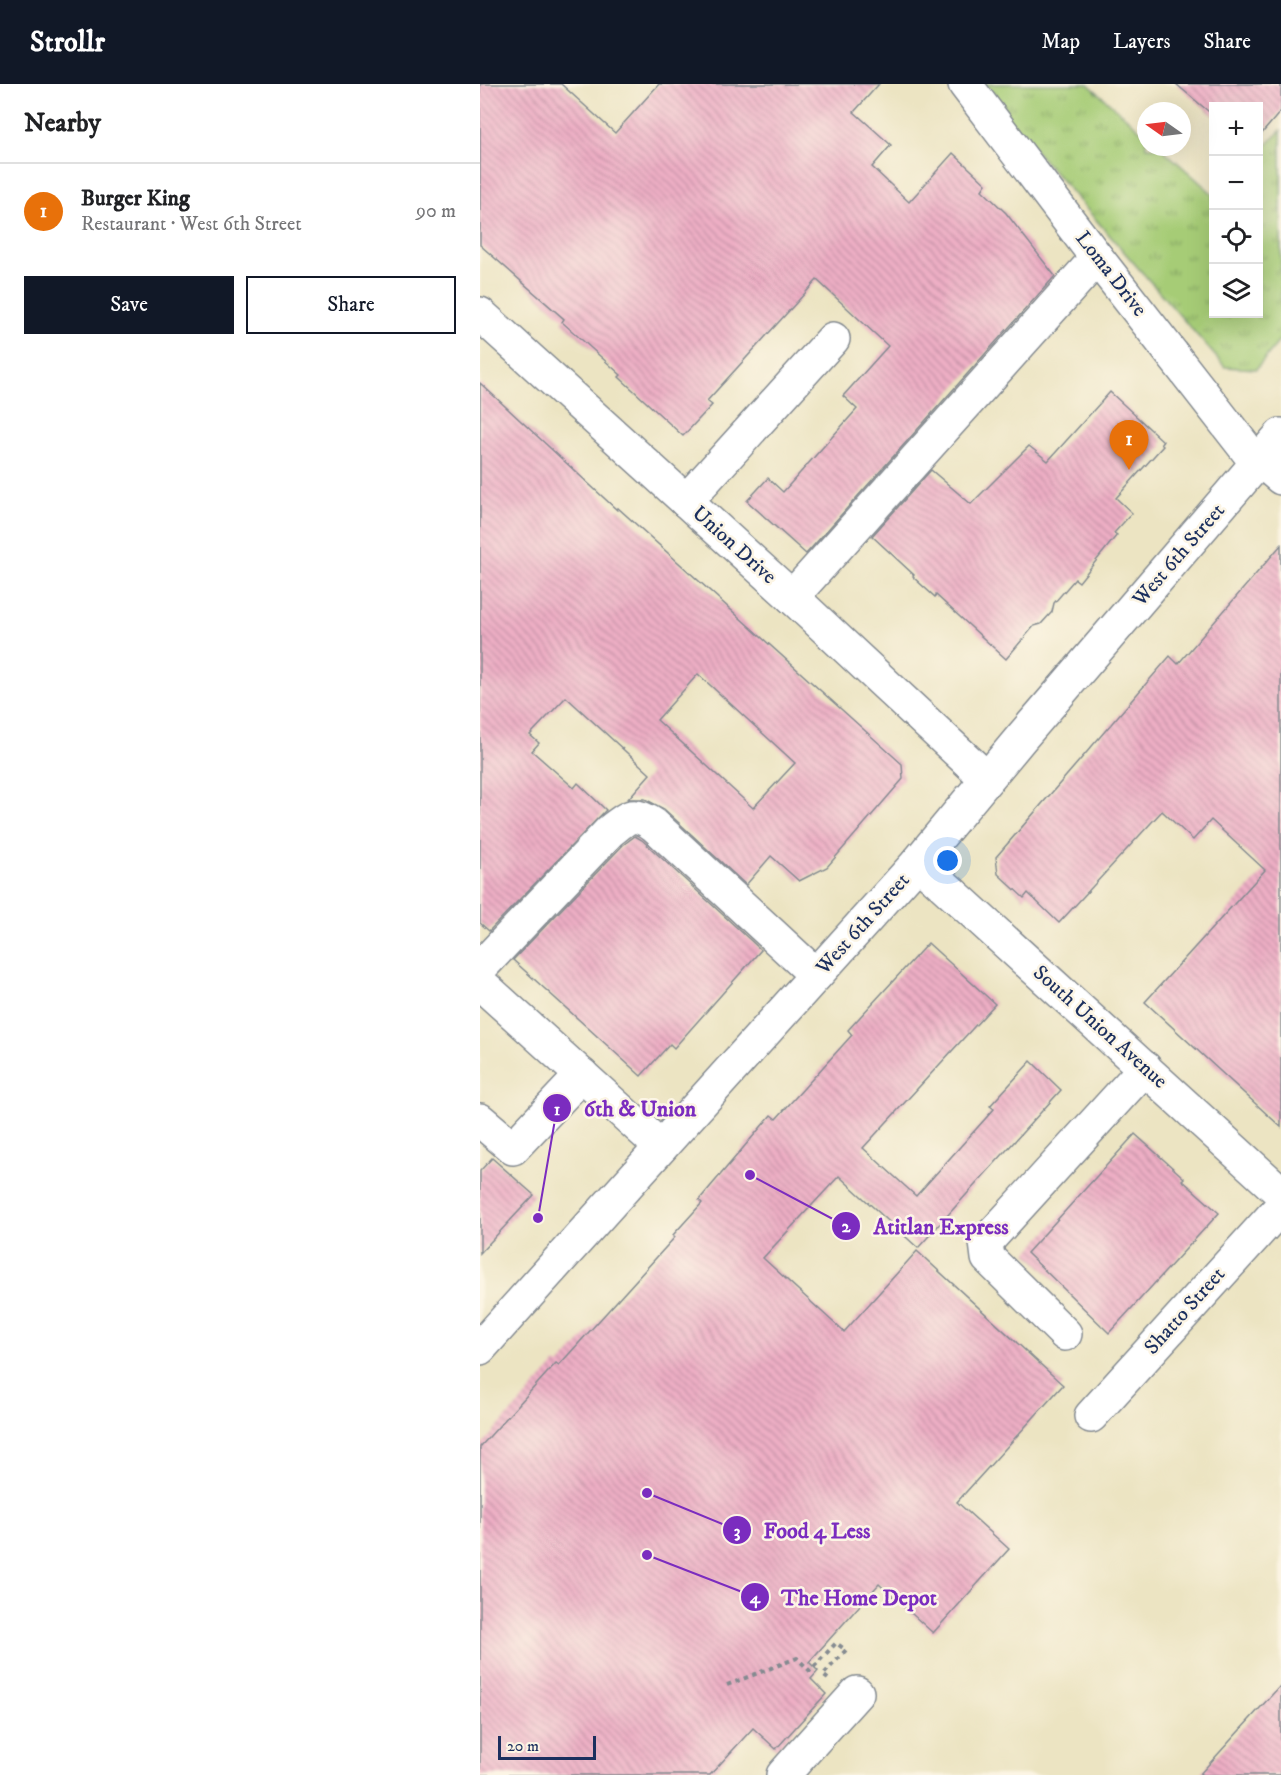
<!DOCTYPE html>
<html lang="en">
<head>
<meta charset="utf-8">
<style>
	:root { --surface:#fff; --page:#f2f2f2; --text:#202124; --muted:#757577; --line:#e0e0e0; --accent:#111827 }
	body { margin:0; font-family:"IM FELL DW Pica",serif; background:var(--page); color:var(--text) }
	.controls { position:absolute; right:18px; top:18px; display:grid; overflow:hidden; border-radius:0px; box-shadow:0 6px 24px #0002 }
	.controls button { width:54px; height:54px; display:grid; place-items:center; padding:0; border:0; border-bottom:2px solid var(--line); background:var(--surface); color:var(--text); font:30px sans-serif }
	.compass { position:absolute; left:657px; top:18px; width:54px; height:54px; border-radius:50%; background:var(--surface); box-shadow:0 6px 24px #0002; rotate:284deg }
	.scale { position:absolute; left:18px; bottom:15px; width:98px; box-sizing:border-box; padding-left:6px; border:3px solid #1b2f5e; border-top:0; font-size:16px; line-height:21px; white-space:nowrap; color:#1b2f5e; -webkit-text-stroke:4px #fcf5e5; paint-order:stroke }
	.you { position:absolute; left:468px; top:777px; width:21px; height:21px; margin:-15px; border:4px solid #fff; border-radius:50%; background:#1a73e8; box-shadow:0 0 0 9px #1a73e833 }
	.badge { display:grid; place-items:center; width:39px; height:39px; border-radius:50%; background:var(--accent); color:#fff; font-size:20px; font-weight:700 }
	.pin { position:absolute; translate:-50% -50px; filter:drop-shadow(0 2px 3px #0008) }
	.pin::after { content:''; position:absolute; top:32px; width:21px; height:18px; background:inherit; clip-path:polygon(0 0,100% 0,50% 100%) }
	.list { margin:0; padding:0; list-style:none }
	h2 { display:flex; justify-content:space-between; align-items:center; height:78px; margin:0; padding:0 24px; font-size:26px }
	h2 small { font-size:20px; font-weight:400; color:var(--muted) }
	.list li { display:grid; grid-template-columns:39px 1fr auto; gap:18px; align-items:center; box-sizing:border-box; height:96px; padding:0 24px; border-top:2px solid var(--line) }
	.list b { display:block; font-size:22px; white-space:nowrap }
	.list p { margin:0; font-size:20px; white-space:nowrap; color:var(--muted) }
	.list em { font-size:20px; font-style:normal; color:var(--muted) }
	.actions { display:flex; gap:12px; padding:18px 24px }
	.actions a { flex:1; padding:14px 0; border:2px solid var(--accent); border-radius:0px; text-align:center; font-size:21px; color:var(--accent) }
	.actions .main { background:var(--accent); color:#fff }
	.icon { flex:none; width:33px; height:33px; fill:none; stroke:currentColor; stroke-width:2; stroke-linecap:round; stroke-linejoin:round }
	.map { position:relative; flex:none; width:801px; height:1691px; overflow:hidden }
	header { display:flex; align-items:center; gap:36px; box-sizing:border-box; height:84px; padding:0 30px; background:var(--accent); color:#fff }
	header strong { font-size:28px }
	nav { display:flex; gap:33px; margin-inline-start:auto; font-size:21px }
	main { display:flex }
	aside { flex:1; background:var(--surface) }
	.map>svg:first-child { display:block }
	.grass { fill:url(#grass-tufts); stroke:#607e6a; stroke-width:1.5 }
	.building { fill:url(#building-back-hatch); fill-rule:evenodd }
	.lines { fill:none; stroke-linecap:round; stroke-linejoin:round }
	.minor-casing { stroke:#848a90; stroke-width:36 }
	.major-casing { stroke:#848a90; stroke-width:36 }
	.path { stroke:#848a90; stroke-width:4; stroke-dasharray:4.5 4.5; stroke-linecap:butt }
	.minor { stroke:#fff; stroke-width:33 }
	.major { stroke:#fff; stroke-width:33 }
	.labels { text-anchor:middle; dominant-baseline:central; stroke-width:5; stroke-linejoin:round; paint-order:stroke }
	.street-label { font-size:21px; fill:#1b2f5e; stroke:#fcf5e5 }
	.leader { fill:none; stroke:#7b2cbf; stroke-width:2 }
	.callout-dot { fill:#7b2cbf; stroke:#fcf5e5; stroke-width:2 }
	.mark-label { font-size:18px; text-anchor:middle; font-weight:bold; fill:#fff }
	.callout-label { font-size:22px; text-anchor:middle; font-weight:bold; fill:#7b2cbf; stroke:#fcf5e5; stroke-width:5; stroke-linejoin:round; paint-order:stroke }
</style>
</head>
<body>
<header>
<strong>Strollr</strong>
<nav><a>Map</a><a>Layers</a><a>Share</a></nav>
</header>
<main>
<aside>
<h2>Nearby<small></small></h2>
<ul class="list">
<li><span class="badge" style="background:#e8710a">1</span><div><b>Burger King</b><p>Restaurant · West 6th Street</p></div><em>90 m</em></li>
</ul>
<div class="actions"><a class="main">Save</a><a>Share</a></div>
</aside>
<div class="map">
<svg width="801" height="1691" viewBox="0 0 801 1691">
	<defs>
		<pattern id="grass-tufts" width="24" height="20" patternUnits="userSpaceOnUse" patternTransform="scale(1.5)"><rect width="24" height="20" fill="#a6cc76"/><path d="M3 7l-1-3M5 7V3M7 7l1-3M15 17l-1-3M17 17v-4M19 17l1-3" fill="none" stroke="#86a664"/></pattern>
		<pattern id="building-back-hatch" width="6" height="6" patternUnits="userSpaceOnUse" patternTransform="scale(1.5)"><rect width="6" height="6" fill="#eeafc5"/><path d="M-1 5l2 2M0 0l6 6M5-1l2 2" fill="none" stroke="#c08fa3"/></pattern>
	</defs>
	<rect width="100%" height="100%" fill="#fcf5e5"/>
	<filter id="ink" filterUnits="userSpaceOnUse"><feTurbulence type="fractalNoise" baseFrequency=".0167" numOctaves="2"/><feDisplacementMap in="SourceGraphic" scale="12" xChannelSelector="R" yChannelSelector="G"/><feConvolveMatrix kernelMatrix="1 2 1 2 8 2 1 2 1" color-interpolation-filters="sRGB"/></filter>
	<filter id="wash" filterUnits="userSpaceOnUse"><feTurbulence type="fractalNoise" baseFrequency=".008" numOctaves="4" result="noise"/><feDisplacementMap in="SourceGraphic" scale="24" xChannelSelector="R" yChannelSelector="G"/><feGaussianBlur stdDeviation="1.35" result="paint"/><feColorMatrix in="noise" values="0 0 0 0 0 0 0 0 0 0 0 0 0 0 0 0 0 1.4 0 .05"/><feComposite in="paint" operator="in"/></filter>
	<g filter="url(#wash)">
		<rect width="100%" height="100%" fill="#ece4c2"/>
		<polygon class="grass" points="497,0 608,0 666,51 666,63 680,63 733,110 734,230 778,230 779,69 801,46 801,255 776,285 745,283"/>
		<g id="blocks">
			<g class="building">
				<polygon points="0,0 81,0 135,49 179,0 399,0 374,28 411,61 392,83 429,118 473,69 506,100 502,106 526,129 575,192 326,470 267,417 288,394 303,408 377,325 363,312 408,262 337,196 227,317 232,321 203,352 139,293 141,291 82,238 84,235 0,161"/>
				<polygon points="696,0 801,0 801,27 778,54 778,22 734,22 734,32"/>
				<path d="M0 299 137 426 138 424 422 680 423 695 347 783 319 797 291 772 266 801 184 725 165 715H148L170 690 86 613 50 651 59 659 52 667 94 704 98 699 126 726 9 847 0 839ZM218 590 315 679 273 724 177 636Z"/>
				<polygon points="630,308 683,357 681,360 683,362 636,414 652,429 634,449 637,451 599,498 595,495 574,519 572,528 561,540 554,542 526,575 456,511 455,513 433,493 434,491 392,452 451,386 491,420 549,362 568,377"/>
				<polygon points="801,461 801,1043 665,918 785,786 731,736 713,756 682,727 579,839 548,809 544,814 518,790 516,773 690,572 698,580"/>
				<polygon points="155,752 162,756 281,866 194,964 190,960 161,992 33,876 143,761"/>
				<polygon points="448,859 515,920 383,1064 436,1112 514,1025 510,1022 551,977 581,1006 438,1164 359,1092 283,1174 364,1248 437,1167 583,1301 477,1418 529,1465 453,1549 399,1500 329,1578 338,1587 331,1595 346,1610 296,1665 273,1644 230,1691 0,1691 0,1363 76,1279 79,1281 195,1153 193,1151 222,1119 219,1116 291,1031 296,1035 372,951 368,946"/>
				<polygon points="655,1050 704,1094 702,1096 739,1129 629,1249 547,1169"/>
				<polygon points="12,1074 54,1111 0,1169 0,1087"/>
				<polygon points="801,1601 801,1691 719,1691"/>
			</g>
		</g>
	</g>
	<g filter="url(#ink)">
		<use href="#blocks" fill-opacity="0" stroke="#848a90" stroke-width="1.5"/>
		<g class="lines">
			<defs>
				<g id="minor">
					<polyline points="485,0 617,174 777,379"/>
					<polyline points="0,230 312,513 506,694"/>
					<polyline points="780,376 801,394"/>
					<polyline points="206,417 353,255"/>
					<polyline points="312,513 617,174"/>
					<polyline points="438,778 801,1109"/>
					<path d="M0 884 130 747C148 733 153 726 174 741L336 891"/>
					<polyline points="0,899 181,1063"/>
					<polyline points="0,1036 33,1064 102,991"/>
					<polyline points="585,1250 508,1174 506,1158 665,984"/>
					<polyline points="611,1332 801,1123"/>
					<polyline points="303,1691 377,1609"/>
				</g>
				<polyline id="major" points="0,1264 438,778 541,654 801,351"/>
			</defs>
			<use href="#minor" class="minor-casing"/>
			<use href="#major" class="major-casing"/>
			<polyline class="path" points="247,1601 317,1574 330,1587 356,1559 366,1566 343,1591 348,1595"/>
			<use href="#minor" class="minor"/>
			<use href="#major" class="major"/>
		</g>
	</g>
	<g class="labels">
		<g class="street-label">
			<text transform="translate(631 190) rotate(52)">Loma Drive</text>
			<text transform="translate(254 461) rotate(42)">Union Drive</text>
			<text transform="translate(699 471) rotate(-49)">West 6th Street</text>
			<text transform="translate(383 840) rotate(-48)">West 6th Street</text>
			<text transform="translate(620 943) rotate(42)">South Union Avenue</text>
			<text transform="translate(705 1227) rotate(-48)">Shatto Street</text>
		</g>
	</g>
	<path class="leader" d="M58 1134L77 1024M270 1091L366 1142M167 1409L257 1446M167 1471L275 1513"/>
	<g class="callout-dot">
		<circle cx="58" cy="1134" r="6"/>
		<circle cx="270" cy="1091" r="6"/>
		<circle cx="167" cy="1409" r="6"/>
		<circle cx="167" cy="1471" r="6"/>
		<circle cx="77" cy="1024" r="15"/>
		<circle cx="366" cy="1142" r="15"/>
		<circle cx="257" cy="1446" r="15"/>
		<circle cx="275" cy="1513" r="15"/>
	</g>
	<g class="mark-label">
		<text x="77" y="1031">1</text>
		<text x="366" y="1148">2</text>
		<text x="257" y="1453">3</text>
		<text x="275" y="1519">4</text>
	</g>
	<g class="callout-label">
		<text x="160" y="1032">6th &amp; Union</text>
		<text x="461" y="1150">Atitlan Express</text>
		<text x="337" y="1454">Food 4 Less</text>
		<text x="379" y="1521">The Home Depot</text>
	</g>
</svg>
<div class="controls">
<button>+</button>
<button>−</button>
<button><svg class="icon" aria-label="locate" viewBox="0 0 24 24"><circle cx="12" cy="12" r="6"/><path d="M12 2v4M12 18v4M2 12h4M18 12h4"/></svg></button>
<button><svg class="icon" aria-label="layers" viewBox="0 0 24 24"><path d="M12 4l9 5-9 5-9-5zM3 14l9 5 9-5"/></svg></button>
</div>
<svg class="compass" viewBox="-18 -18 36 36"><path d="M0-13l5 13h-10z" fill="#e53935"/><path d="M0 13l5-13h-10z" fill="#757577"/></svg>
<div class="scale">20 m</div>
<div class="you"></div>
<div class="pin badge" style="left:649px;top:386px;background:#e8710a">1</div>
</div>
</main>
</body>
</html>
